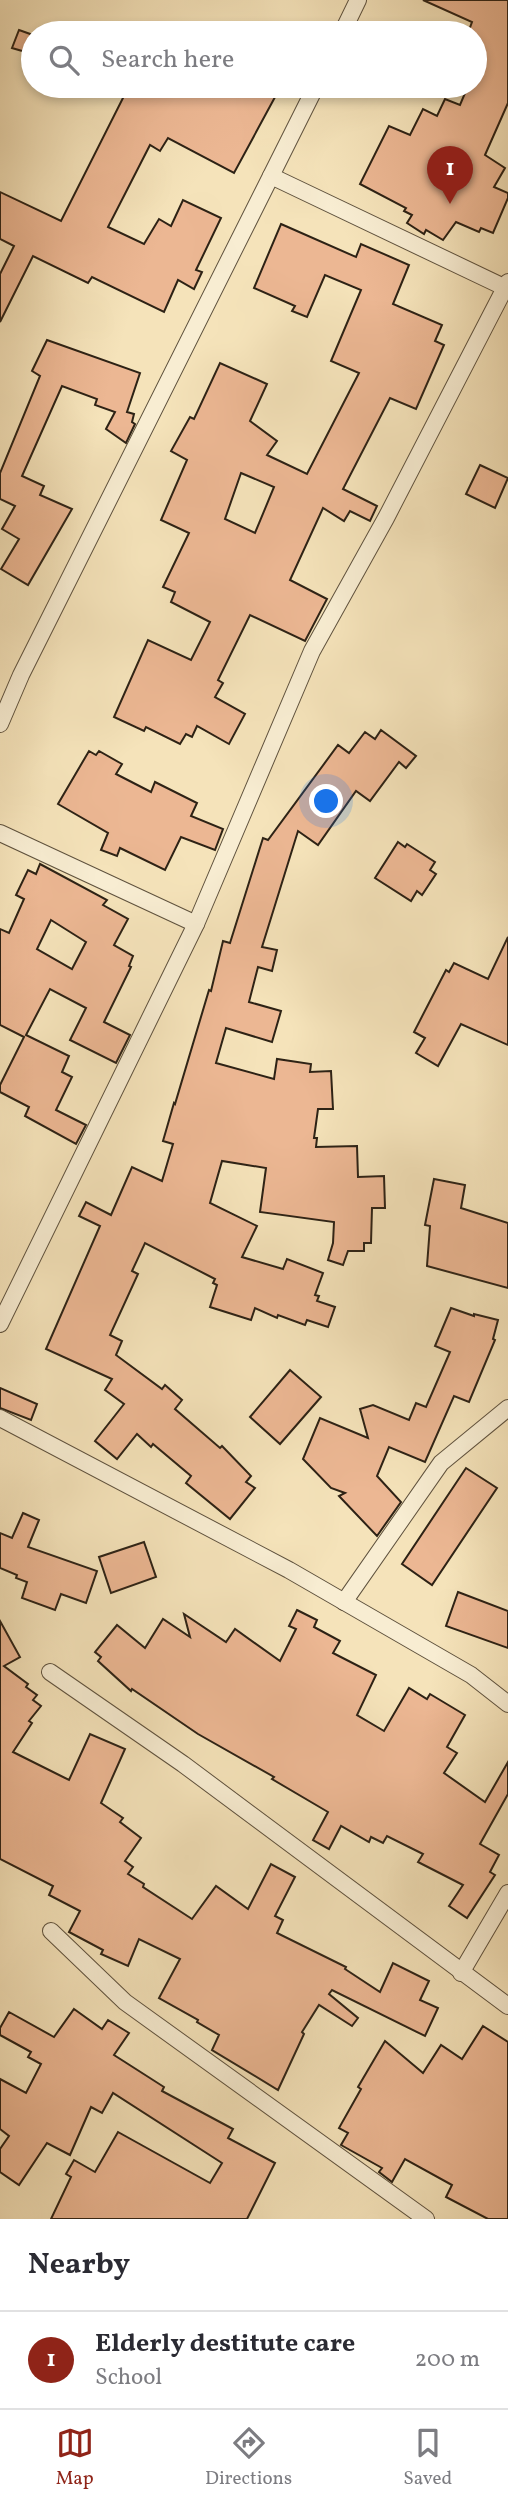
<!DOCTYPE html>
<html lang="en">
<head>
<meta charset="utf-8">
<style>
	:root { --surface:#fff; --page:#f2f2f3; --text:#2b2b33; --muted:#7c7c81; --line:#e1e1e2; --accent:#8f2418 }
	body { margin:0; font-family:Vollkorn,serif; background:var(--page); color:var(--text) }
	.you { position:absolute; left:327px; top:802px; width:24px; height:24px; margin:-18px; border:5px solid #fff; border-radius:50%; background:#1a73e8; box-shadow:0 0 0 10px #1a73e833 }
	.badge { display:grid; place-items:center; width:46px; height:46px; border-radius:50%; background:var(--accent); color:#fff; font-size:23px; font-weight:700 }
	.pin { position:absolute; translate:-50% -58px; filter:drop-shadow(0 2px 4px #0008) }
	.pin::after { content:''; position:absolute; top:37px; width:24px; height:21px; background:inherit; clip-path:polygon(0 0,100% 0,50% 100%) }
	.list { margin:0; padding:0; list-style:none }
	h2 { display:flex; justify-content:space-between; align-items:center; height:91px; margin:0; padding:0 28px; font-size:30px }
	h2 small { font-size:23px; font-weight:400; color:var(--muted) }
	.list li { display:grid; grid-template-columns:46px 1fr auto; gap:21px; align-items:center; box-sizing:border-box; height:98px; padding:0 28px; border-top:2px solid var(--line) }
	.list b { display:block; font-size:26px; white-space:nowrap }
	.list p { margin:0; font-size:23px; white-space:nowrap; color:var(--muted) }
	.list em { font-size:23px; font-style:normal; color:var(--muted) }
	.icon { flex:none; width:38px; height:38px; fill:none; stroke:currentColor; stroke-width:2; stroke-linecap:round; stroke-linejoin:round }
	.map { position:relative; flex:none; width:508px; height:2219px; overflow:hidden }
	.search { position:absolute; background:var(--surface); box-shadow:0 4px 10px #0003; left:21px; right:21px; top:21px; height:77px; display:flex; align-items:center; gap:18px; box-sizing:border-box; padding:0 24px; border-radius:38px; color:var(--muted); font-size:26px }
	.sheet { height:189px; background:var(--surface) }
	nav { display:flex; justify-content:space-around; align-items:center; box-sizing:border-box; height:98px; border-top:2px solid var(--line); background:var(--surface); font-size:19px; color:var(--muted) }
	nav a { display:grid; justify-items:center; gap:4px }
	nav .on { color:var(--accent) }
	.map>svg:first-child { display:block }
	.building { fill:#ecb793; stroke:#2d2215; stroke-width:2; fill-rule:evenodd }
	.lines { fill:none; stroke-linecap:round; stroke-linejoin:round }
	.street-casing { stroke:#5f523e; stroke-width:18 }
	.street { stroke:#f8edd2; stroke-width:16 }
</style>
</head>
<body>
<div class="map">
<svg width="508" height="2219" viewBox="0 0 508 2219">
	<rect width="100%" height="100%" fill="#f5e3ba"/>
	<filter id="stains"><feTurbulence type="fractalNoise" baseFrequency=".00286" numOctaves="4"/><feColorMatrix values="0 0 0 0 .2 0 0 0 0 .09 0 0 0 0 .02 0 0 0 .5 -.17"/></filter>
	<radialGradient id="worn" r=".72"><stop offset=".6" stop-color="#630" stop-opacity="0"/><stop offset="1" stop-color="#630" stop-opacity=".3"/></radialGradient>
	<g class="building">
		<polygon points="423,0 508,0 508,103 485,155 505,168 494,187 508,193 508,198 493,233 481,228 479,232 456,222 443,240 426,230 424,234 407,223 412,215 404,211 406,208 360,184 389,126 410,135 423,109 437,116 445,99 460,105 468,86 475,86 475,71 484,51 475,48 475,33 468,33 472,22"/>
		<polygon points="19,30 33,35 29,53 12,48"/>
		<polygon points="129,86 216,86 232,94 236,86 281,86 234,173 168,138 160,151 150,145 108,227 144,244 159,219 171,226 183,200 221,218 196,270 202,272 194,289 178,280 164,312 92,277 88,283 33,256 0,322 0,274 14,246 0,239 0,192 61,221"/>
		<path d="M281 224 356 257 361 244 409 265 393 304 442 325 435 341 444 345 416 409 390 398 343 489 377 506 370 521 350 511 344 521 323 508 290 580 327 599 305 641 250 615 218 680 223 683 215 697 245 714 229 744 197 726 192 737 186 734 180 744 146 727 144 731 114 717 148 640 191 660 210 622 171 602 175 592 163 587 189 533 161 520 187 460 171 451 190 417 194 419 220 363 267 384 250 421 277 441 267 455 307 474 359 373 331 361 361 290 325 275 307 317 292 311 295 306 254 288ZM241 473 274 487 255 533 225 519Z"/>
		<polygon points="47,340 140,373 127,412 134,414 132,422 135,424 126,443 106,429 115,412 95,405 97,399 62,386 22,476 44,486 40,495 72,509 28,585 1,569 19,539 2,529 15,506 0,499 0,473 40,376 32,371"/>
		<polygon points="480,465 508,478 495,508 466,494"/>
		<polygon points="381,730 416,756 406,768 399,762 370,801 356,791 318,845 298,831 262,947 277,950 272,971 258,967 249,1002 281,1011 272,1042 226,1028 216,1063 274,1079 277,1059 311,1064 310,1072 331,1071 333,1109 318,1109 314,1138 317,1138 316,1147 357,1146 358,1177 384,1176 385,1208 372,1208 371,1243 364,1243 364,1251 348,1251 343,1265 328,1260 333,1243 334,1222 260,1212 266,1168 222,1161 210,1203 257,1226 242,1257 283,1269 287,1259 323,1273 315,1295 319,1296 317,1301 335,1307 328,1327 307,1320 305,1325 278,1315 277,1318 255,1308 251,1320 210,1307 217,1285 213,1283 215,1279 145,1243 132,1271 138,1274 110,1335 122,1341 116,1355 162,1389 165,1385 182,1400 175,1409 220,1448 222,1446 251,1476 246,1482 255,1488 230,1519 186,1483 191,1476 153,1444 151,1447 137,1434 117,1459 95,1441 124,1404 105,1390 112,1379 46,1349 100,1226 79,1216 86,1202 111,1215 132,1167 162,1181 173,1144 163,1141 174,1103 175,1104 209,990 211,991 223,941 230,943 263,838 268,840 338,745 349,753 365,732 375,739"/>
		<polygon points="89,751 96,755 99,751 122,764 116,774 151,792 155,782 197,803 191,816 223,829 215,850 181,837 165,870 120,848 117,856 101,850 108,833 58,804"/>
		<polygon points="398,842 405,847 407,844 435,862 430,870 436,874 422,895 417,891 411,901 375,878"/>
		<path d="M40 864 107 900 103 905 128 919 114 945 133 956 129 966 131 967 104 1022 130 1035 116 1063 70 1040 86 1008 50 989 26 1035 69 1056 62 1072 72 1077 56 1110 86 1125 76 1144 25 1116 29 1107 0 1092V1085L24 1037 0 1025V929L9 933 24 899 16 895 28 870 36 874ZM51 920 86 942 72 969 37 949Z"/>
		<polygon points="508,937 508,1045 461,1024 438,1066 416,1053 425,1038 414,1032 446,970 449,972 454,963 488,979"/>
		<polygon points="434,1179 465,1185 461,1208 508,1223 508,1288 427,1266 430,1226 425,1225"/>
		<polygon points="451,1308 474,1316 474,1314 498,1320 493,1339 495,1340 469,1402 454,1396 425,1462 389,1447 377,1476 401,1502 377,1536 339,1496 345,1493 331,1488 303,1459 320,1418 368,1438 360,1409 373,1405 409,1420 416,1403 426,1407 450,1352 435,1346"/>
		<polygon points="290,1370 321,1397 280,1444 250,1417"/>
		<polygon points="0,1388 37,1404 31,1420 0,1408"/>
		<polygon points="466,1468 497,1488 432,1585 402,1564"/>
		<polygon points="23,1513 39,1520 28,1547 97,1571 86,1603 61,1594 55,1610 22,1598 27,1582 16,1578 17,1575 0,1568 0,1533 12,1538"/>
		<polygon points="144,1542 156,1577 111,1593 99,1557"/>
		<polygon points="458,1592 508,1611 508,1648 446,1626"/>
		<polygon points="297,1610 317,1620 314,1627 340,1641 333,1653 376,1675 357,1715 384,1731 409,1688 427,1699 430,1694 465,1715 447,1747 457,1753 444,1773 485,1802 508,1762 508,1794 480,1844 499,1855 490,1872 495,1875 467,1918 449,1906 463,1885 418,1862 423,1854 387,1836 383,1843 371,1837 369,1842 341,1826 329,1849 313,1840 328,1812 272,1779 274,1777 198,1734 132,1689 131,1691 98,1661 101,1657 95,1652 117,1625 145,1648 163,1619 190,1637 184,1614 226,1642 235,1629 280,1661 296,1629 289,1626"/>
		<polygon points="0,1621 20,1657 4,1666 28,1684 26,1687 37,1695 33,1700 41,1706 29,1721 32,1723 13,1752 69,1780 90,1734 125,1749 101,1803 123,1818 120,1822 141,1838 125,1861 133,1867 128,1874 144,1884 143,1887 192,1919 216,1886 248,1909 271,1864 295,1877 275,1916 283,1920 277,1933 346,1967 345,1969 380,1992 393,1963 429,1981 420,2000 438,2008 425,2036 332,1990 329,1994 358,2018 352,2026 319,2005 302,2032 304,2034 278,2090 212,2050 219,2035 197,2022 198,2020 159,1998 180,1959 139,1939 128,1966 101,1954 103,1950 69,1932 80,1911 49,1895 53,1886 0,1859"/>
		<polygon points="74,2009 102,2029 108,2020 129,2033 114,2055 164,2087 162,2091 233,2129 228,2138 275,2163 247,2219 51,2219 71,2177 66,2174 74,2160 95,2172 118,2132 210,2183 222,2163 113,2093 102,2113 91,2107 70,2155 47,2143 19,2185 0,2172 0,2149 9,2136 0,2129 0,2079 26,2093 41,2064 28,2057 31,2052 0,2035 0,2028 9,2012 54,2037"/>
		<polygon points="483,2026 508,2042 508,2219 488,2219 446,2197 452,2185 405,2159 392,2182 379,2172 382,2168 341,2145 348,2133 339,2128 361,2089 358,2087 385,2041 423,2073 441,2045 462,2059"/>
	</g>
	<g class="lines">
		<defs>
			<g id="street">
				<polyline points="342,33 358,0"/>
				<polyline points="271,176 508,289"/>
				<polyline points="0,724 21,675 316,86"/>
				<polyline points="0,833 196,924 312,651 386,518 508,282"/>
				<polyline points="0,1324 196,924"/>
				<polyline points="0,1418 289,1570 471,1675 508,1704"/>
				<polyline points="344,1602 441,1463 508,1408"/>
				<polyline points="50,1672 183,1764 508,2006"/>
				<polyline points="51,1931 125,2002 426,2219"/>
				<polyline points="461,1973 508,1893"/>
			</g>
		</defs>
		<use href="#street" class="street-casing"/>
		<use href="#street" class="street"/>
	</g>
	<rect width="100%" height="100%" filter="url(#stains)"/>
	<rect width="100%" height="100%" fill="url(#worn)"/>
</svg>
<div class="you"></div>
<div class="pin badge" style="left:450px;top:204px">1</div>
<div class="search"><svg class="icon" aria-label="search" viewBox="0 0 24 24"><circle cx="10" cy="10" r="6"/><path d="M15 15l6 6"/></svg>Search here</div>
</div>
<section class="sheet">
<h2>Nearby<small></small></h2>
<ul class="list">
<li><span class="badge">1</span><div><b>Elderly destitute care</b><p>School</p></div><em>200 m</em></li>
</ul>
</section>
<nav>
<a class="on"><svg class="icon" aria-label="map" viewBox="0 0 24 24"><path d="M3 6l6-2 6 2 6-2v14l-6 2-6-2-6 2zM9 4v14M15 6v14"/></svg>Map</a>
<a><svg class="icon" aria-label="directions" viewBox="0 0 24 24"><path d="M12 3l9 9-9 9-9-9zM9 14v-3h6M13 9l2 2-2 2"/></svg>Directions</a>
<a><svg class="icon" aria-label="saved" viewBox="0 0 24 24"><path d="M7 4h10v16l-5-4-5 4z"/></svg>Saved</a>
</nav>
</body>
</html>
